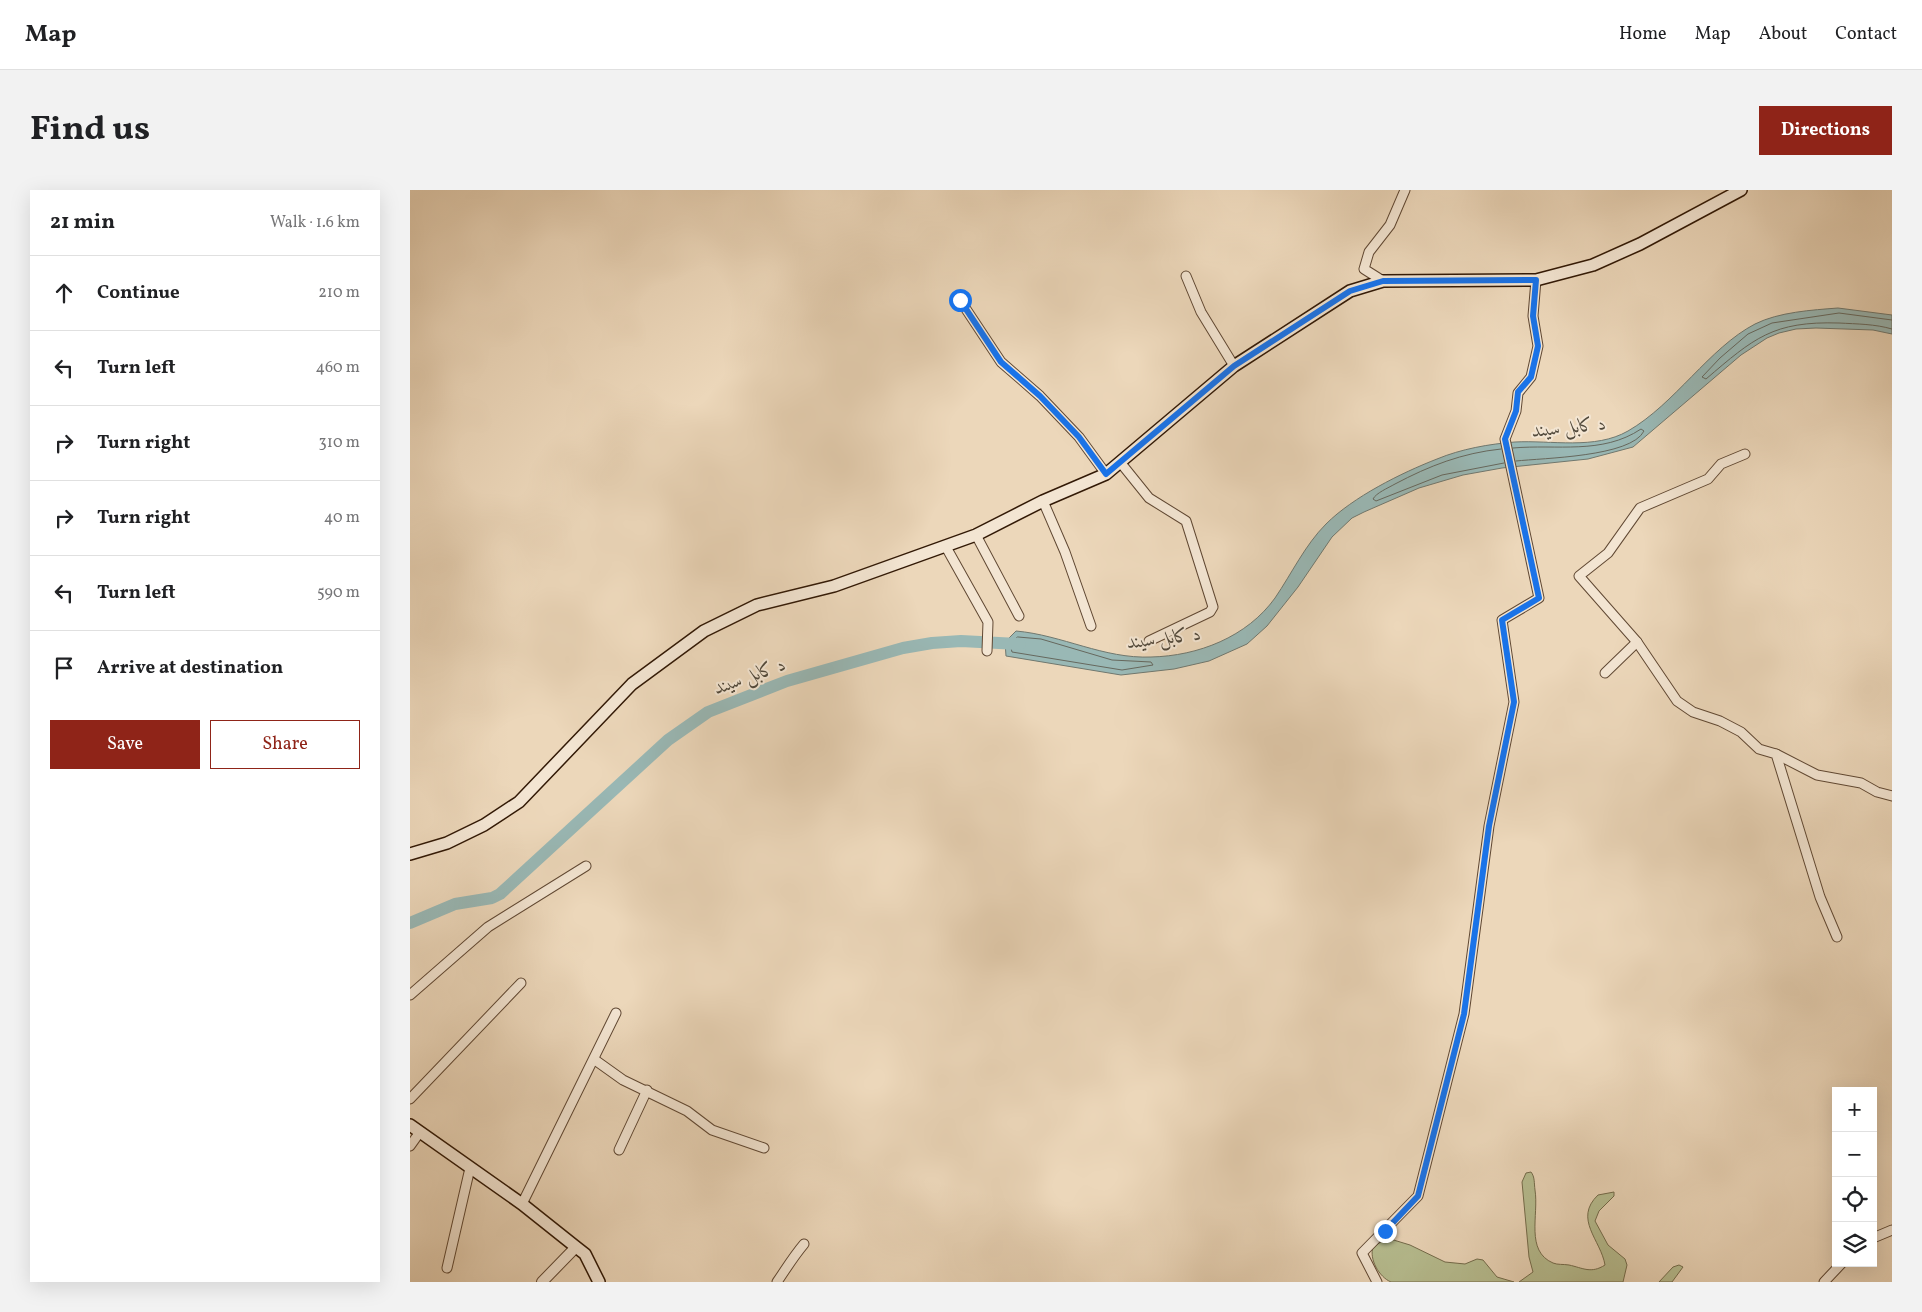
<!DOCTYPE html>
<html lang="en">
<head>
<meta charset="utf-8">
<style>
	:root { --surface:#fff; --page:#f2f2f2; --text:#202124; --muted:#757577; --line:#e0e0e0; --accent:#8f2418 }
	body { margin:0; font-family:Vollkorn,Amiri,serif; background:var(--page); color:var(--text) }
	.controls { position:absolute; right:15px; bottom:15px; display:grid; overflow:hidden; border-radius:0px; box-shadow:0 5px 20px #0002 }
	.controls button { width:45px; height:45px; display:grid; place-items:center; padding:0; border:0; border-bottom:1px solid var(--line); background:var(--surface); color:var(--text); font:25px sans-serif }
	.stop { position:absolute; width:15px; height:15px; margin:-11px; border:4px solid #1a73e8; border-radius:50%; background:#fff }
	.stop.end { background:#1a73e8; border-color:#fff; box-shadow:0 1px 5px #0008 }
	.list { margin:0; padding:0; list-style:none }
	h2 { display:flex; justify-content:space-between; align-items:center; height:65px; margin:0; padding:0 20px; font-size:21px }
	h2 small { font-size:16px; font-weight:400; color:var(--muted) }
	.list li { display:grid; grid-template-columns:32px 1fr auto; gap:15px; align-items:center; box-sizing:border-box; height:75px; padding:0 20px; border-top:1px solid var(--line) }
	.list b { display:block; font-size:19px; white-space:nowrap }
	.list em { font-size:16px; font-style:normal; color:var(--muted) }
	.actions { display:flex; gap:10px; padding:15px 20px }
	.actions a { flex:1; padding:11px 0; border:1px solid var(--accent); border-radius:0px; text-align:center; font-size:18px; color:var(--accent) }
	.actions .main { background:var(--accent); color:#fff }
	.icon { flex:none; width:28px; height:28px; fill:none; stroke:currentColor; stroke-width:2; stroke-linecap:round; stroke-linejoin:round }
	.map { position:relative; flex:none; width:1482px; height:1092px; overflow:hidden; border-radius:0px }
	header { display:flex; align-items:center; gap:30px; box-sizing:border-box; height:70px; padding:0 25px; background:var(--surface); border-bottom:1px solid var(--line) }
	header strong { font-size:24px }
	nav { display:flex; gap:28px; margin-inline-start:auto; font-size:18px }
	.intro { display:flex; align-items:center; justify-content:space-between; box-sizing:border-box; height:120px; padding:0 30px }
	h1 { margin:0; font-size:35px }
	.button { padding:12px 22px; border-radius:0px; background:var(--accent); color:#fff; font-size:18px; font-weight:700 }
	main { display:flex; gap:30px; padding:0 30px }
	aside { flex:1; background:var(--surface); border-radius:0px; box-shadow:0 5px 20px #0002 }
	.map>svg:first-child { display:block }
	.green { fill:#b7be91; stroke:#746c4c }
	.water { fill:#99b8b5; stroke:#70786f }
	.lines { fill:none; stroke-linecap:round; stroke-linejoin:round }
	.shore { stroke:#66685e; stroke-width:1 }
	.river { stroke:#99b8b5; stroke-width:12 }
	.minor-casing { stroke:#604833; stroke-width:11 }
	.tertiary-casing { stroke:#604833; stroke-width:12 }
	.secondary-casing { stroke:#321906; stroke-width:14 }
	.minor { stroke:#f3e5d2; stroke-width:9 }
	.tertiary { stroke:#f3e5d2; stroke-width:10 }
	.secondary { stroke:#f3e5d2; stroke-width:11 }
	.route { stroke:#1a73e8; stroke-width:6 }
	.labels { text-anchor:middle; dominant-baseline:central; stroke-width:4; stroke-linejoin:round; paint-order:stroke }
	.water-label { font-size:19px; font-style:italic; fill:#51493b; stroke:#f3e5d2 }
</style>
</head>
<body>
<header>
<strong>Map</strong>
<nav><a>Home</a><a>Map</a><a>About</a><a>Contact</a></nav>
</header>
<div class="intro"><h1>Find us</h1><a class="button">Directions</a></div>
<main>
<aside>
<h2>21 min<small>Walk · 1.6 km</small></h2>
<ul class="list">
<li><svg class="icon" aria-label="ahead" viewBox="0 0 24 24"><path d="M12 20V5M6 11l6-6 6 6"/></svg><div><b>Continue</b></div><em>210 m</em></li>
<li><svg class="icon" aria-label="left" viewBox="0 0 24 24"><path d="M17 20v-9H6M10 6l-5 5 5 5"/></svg><div><b>Turn left</b></div><em>460 m</em></li>
<li><svg class="icon" aria-label="right" viewBox="0 0 24 24"><path d="M7 20v-9h11M14 6l5 5-5 5"/></svg><div><b>Turn right</b></div><em>310 m</em></li>
<li><svg class="icon" aria-label="right" viewBox="0 0 24 24"><path d="M7 20v-9h11M14 6l5 5-5 5"/></svg><div><b>Turn right</b></div><em>40 m</em></li>
<li><svg class="icon" aria-label="left" viewBox="0 0 24 24"><path d="M17 20v-9H6M10 6l-5 5 5 5"/></svg><div><b>Turn left</b></div><em>590 m</em></li>
<li><svg class="icon" aria-label="arrive" viewBox="0 0 24 24"><path d="M6 21V4h12l-3 4 3 4H6"/></svg><div><b>Arrive at destination</b></div></li>
</ul>
<div class="actions"><a class="main">Save</a><a>Share</a></div>
</aside>
<div class="map">
<svg width="1482" height="1092" viewBox="0 0 1482 1092">
	<rect width="100%" height="100%" fill="#ecd7ba"/>
	<filter id="stains"><feTurbulence type="fractalNoise" baseFrequency=".004" numOctaves="4"/><feColorMatrix values="0 0 0 0 .2 0 0 0 0 .09 0 0 0 0 .02 0 0 0 .5 -.17"/></filter>
	<radialGradient id="worn" r=".72"><stop offset=".6" stop-color="#630" stop-opacity="0"/><stop offset="1" stop-color="#630" stop-opacity=".3"/></radialGradient>
	<g class="green">
		<path d="M1121 982C1125 987 1124 993 1125 1000 1129 1025 1115 1061 1143 1073 1148 1075 1153 1074 1159 1075 1173 1078 1181 1084 1195 1075 1191 1050 1163 1029 1188 1005L1204 1002V1006L1189 1021 1185 1031 1198 1055 1215 1069 1217 1075 1213 1092H1109L1123 1082 1119 1067 1112 992 1116 983Z"/>
		<path d="M977 1048 1000 1055 1035 1072 1055 1074 1067 1069 1073 1070 1087 1087 1104 1092H981C969 1087 959 1069 963 1057Z"/>
		<polygon points="1269,1075 1273,1077 1262,1092 1249,1092 1263,1077"/>
	</g>
	<path class="water" d="M1428 118 1482 125V144L1463 140 1406 138 1386 139 1369 143 1357 148 1331 165 1223 257 1178 269 1092 278 1053 285 1009 298 954 322 942 328 922 347 888 397 857 436 837 454 799 471 764 479 711 485 596 466 595 452 606 441C652 445 694 469 741 467 788 466 837 447 865 408 882 383 895 355 916 334 943 307 991 283 1027 269 1051 259 1079 254 1105 252 1141 250 1185 260 1218 241 1265 214 1299 158 1345 134 1369 122 1402 120 1428 118Z"/>
	<g class="lines">
		<g class="shore">
			<path d="M1482 130 1429 123 1362 133 1338 144 1310 168 1292 187 1296 189C1344 148 1363 131 1429 133 1447 134 1465 134 1482 139"/>
			<path d="M1103 258C1147 254 1192 265 1231 239L1234 241C1221 267 1133 268 1106 271"/>
			<path d="M1091 259C1052 263 1019 276 985 294 978 298 966 303 963 309L966 311 1032 285 1094 273"/>
			<polygon points="608,447 631,449 702,470 741,472 743,475 712,480 602,462 600,454"/>
		</g>
		<polyline class="river" points="0,733 45,714 82,708 90,704 258,550 298,522 377,491 493,458 522,453 551,451 610,454"/>
		<defs>
			<g id="minor">
				<polyline points="776,86 791,122 824,176"/>
				<polyline points="973,91 954,79 959,62 980,35 995,0"/>
				<polyline points="550,110 591,172 630,206 669,247 696,284"/>
				<polyline points="1335,264 1311,274 1298,289 1230,318 1198,363 1169,386 1227,452 1267,511 1283,522 1310,531 1331,542 1349,559 1366,564 1410,707 1427,747"/>
				<polyline points="710,272 739,308 776,331 803,417 800,422 739,451"/>
				<polyline points="633,311 655,362 681,436"/>
				<polyline points="566,345 609,426"/>
				<polyline points="536,357 578,432 577,461"/>
				<polyline points="1195,483 1227,452"/>
				<polyline points="1366,564 1407,585 1451,593 1467,602 1482,606"/>
				<polyline points="0,805 78,737 176,676"/>
				<polyline points="185,870 213,890 277,921 302,940 354,958"/>
				<polyline points="0,909 111,793"/>
				<polyline points="0,956 10,942"/>
				<polyline points="209,960 237,900"/>
				<polyline points="112,1014 206,823"/>
				<polyline points="1463,1048 1482,1040"/>
				<polyline points="37,1078 60,978"/>
				<path d="M367 1092C376 1079 383 1067 394 1054"/>
				<polyline points="967,1092 952,1063 1008,1006 1054,824 1079,636 1104,512 1092,430 1129,408 1095,249 1106,221 1108,203 1121,187 1128,156 1123,126 1126,90"/>
				<polyline points="1414,1092 1432,1073"/>
			</g>
			<polyline id="tertiary" points="132,1092 166,1057"/>
			<g id="secondary">
				<polyline points="0,664 37,653 74,635 109,612 222,494 294,441 347,415 424,396 566,345 633,311 696,284 824,176 940,101 973,91 1126,90 1183,75 1230,54 1331,0"/>
				<polyline points="0,935 112,1014 166,1057 175,1064 189,1092"/>
			</g>
		</defs>
		<use href="#minor" class="minor-casing"/>
		<use href="#tertiary" class="tertiary-casing"/>
		<use href="#secondary" class="secondary-casing"/>
		<use href="#minor" class="minor"/>
		<use href="#tertiary" class="tertiary"/>
		<use href="#secondary" class="secondary"/>
	</g>
	<g class="lines">
		<polyline class="route" points="550,110 591,172 630,206 669,247 696,284 824,176 940,101 973,91 1126,90 1123,126 1128,156 1121,187 1108,202 1106,221 1095,249 1129,408 1092,430 1104,512 1079,636 1054,824 1008,1006 975,1041"/>
	</g>
	<g class="labels">
		<g class="water-label">
			<text transform="translate(1159 238) rotate(-6)">د کابل سيند</text>
			<text transform="translate(754 449) rotate(-7)">د کابل سيند</text>
			<text transform="translate(340 487) rotate(-20)">د کابل سيند</text>
		</g>
	</g>
	<rect width="100%" height="100%" filter="url(#stains)"/>
	<rect width="100%" height="100%" fill="url(#worn)"/>
</svg>
<div class="controls">
<button>+</button>
<button>−</button>
<button><svg class="icon" aria-label="locate" viewBox="0 0 24 24"><circle cx="12" cy="12" r="6"/><path d="M12 2v4M12 18v4M2 12h4M18 12h4"/></svg></button>
<button><svg class="icon" aria-label="layers" viewBox="0 0 24 24"><path d="M12 4l9 5-9 5-9-5zM3 14l9 5 9-5"/></svg></button>
</div>
<div class="stop" style="left:550px;top:110px"></div>
<div class="stop end" style="left:975px;top:1041px"></div>
</div>
</main>
</body>
</html>
